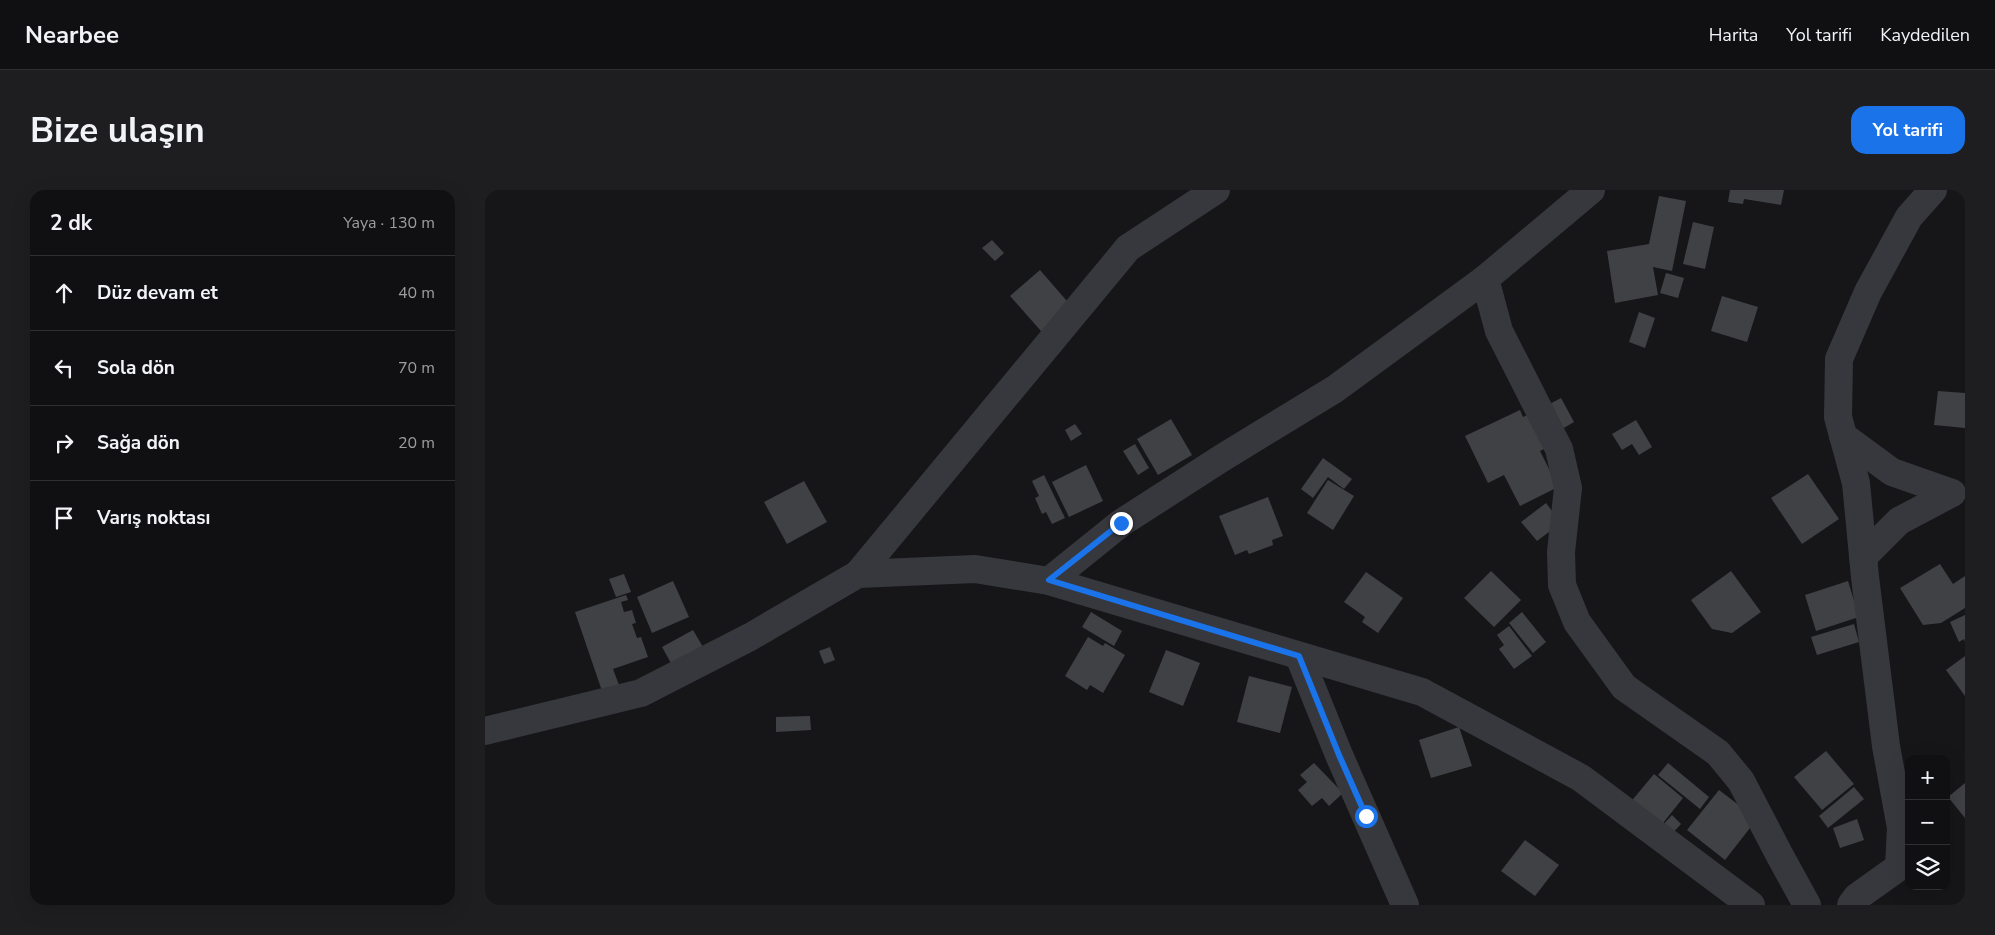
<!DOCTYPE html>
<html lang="tr">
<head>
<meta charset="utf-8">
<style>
	:root { --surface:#101012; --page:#1e1e20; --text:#f1f3f6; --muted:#9c9d9f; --line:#303032; --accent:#1a73e8 }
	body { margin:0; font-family:"Nunito Sans",sans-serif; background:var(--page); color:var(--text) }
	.controls { position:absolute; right:15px; bottom:15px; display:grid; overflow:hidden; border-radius:10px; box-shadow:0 5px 20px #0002 }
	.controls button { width:45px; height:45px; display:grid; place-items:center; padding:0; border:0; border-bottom:1px solid var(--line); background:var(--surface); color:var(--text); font:25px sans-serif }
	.stop { position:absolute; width:15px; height:15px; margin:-11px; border:4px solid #1a73e8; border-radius:50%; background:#fff }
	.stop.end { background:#1a73e8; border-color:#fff; box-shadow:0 1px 5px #0008 }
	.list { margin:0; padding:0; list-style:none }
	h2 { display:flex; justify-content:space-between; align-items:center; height:65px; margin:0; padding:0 20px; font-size:21px }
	h2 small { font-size:16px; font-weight:400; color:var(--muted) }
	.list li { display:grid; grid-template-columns:32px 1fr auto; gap:15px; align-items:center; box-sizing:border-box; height:75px; padding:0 20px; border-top:1px solid var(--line) }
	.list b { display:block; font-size:19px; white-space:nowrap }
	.list em { font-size:16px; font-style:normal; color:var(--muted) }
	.icon { flex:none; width:28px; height:28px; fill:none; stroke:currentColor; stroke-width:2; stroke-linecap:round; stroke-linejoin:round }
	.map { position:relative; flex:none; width:1480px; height:715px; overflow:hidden; border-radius:15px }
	header { display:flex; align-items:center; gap:30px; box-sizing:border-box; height:70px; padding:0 25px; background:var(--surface); border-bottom:1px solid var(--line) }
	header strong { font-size:24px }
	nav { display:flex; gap:28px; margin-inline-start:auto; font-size:18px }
	.intro { display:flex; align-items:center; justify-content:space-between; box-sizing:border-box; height:120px; padding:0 30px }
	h1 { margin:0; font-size:35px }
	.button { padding:12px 22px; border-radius:15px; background:var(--accent); color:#fff; font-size:18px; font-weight:700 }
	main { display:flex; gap:30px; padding:0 30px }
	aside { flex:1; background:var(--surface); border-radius:15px; box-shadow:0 5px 20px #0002 }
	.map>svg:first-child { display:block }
	.building { fill:#404145 }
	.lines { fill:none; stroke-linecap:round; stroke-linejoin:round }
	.minor { stroke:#37383d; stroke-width:28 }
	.route { stroke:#1a73e8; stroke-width:6 }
</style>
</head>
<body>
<header>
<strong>Nearbee</strong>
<nav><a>Harita</a><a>Yol tarifi</a><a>Kaydedilen</a></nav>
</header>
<div class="intro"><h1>Bize ulaşın</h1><a class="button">Yol tarifi</a></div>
<main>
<aside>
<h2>2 dk<small>Yaya · 130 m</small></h2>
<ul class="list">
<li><svg class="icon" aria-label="ahead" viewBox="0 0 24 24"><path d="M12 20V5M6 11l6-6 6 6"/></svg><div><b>Düz devam et</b></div><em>40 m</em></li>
<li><svg class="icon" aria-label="left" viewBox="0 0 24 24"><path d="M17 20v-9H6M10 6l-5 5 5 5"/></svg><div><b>Sola dön</b></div><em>70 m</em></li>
<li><svg class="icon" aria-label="right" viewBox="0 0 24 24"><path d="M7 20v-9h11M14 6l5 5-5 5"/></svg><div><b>Sağa dön</b></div><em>20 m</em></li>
<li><svg class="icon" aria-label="arrive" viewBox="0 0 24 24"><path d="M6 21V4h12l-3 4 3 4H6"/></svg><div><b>Varış noktası</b></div></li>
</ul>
</aside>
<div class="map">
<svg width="1480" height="715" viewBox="0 0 1480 715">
	<rect width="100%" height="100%" fill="#161618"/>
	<g class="building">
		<polygon points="1245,0 1299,0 1296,15 1259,9 1258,14 1243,12"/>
		<polygon points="1174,6 1201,11 1187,81 1168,77 1173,105 1130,113 1122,61 1164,54"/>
		<polygon points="1208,32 1229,37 1220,79 1198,74"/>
		<polygon points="507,50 519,63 510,71 497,58"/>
		<polygon points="555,80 588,118 563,149 525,106"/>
		<polygon points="1181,83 1199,88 1193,108 1175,103"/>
		<polygon points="1237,106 1273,117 1262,152 1226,141"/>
		<polygon points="1154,122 1170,128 1160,158 1144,152"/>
		<polygon points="1453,201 1480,203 1480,238 1449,235"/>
		<polygon points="1076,208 1089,232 1072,242 1059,217"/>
		<polygon points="1035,220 1038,227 1048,223 1065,256 1055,261 1073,297 1035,316 1019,285 1003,293 980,246"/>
		<polygon points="686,229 707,265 673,285 652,249"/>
		<polygon points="1151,230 1167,257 1154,265 1147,254 1137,260 1127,244"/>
		<polygon points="590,234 597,244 586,251 580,240"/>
		<polygon points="650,254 664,278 653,285 638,261"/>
		<polygon points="838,268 867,289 859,299 843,287 828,308 816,299"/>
		<polygon points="601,275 618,311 584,327 567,292"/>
		<polygon points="1323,284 1354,329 1317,354 1286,308"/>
		<polygon points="559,285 580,328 567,334 561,322 557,324 550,308 554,306 547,291"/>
		<polygon points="843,290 869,306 848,340 822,323"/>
		<polygon points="319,291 342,332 302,354 279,312"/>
		<polygon points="783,307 798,346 787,350 788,355 764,364 762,360 750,365 734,326"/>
		<polygon points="1061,313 1076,333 1052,351 1036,332"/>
		<polygon points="1455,374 1468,394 1480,386 1480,418 1456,433 1438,435 1415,398"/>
		<polygon points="1006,381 1036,410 1009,437 979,408"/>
		<polygon points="1246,381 1276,422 1247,443 1227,439 1206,410"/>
		<polygon points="881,382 918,408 893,443 877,432 880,427 859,412"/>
		<polygon points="139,384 146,402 131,407 124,389"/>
		<polygon points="188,391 204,427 167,443 152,407"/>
		<polygon points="1363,391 1374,427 1331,441 1320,405"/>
		<polygon points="141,405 143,410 136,412 139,422 147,420 151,433 147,434 152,448 156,447 163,467 128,479 134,495 117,501 90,422"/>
		<polygon points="606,422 637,441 629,456 597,437"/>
		<polygon points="1037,422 1061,452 1048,463 1024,433"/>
		<polygon points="1480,425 1480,452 1479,449 1474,452 1465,432"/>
		<polygon points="1369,434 1374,452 1332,465 1326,447"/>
		<polygon points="1024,436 1047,466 1029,479 1014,459 1019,455 1012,445"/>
		<polygon points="208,440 218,457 187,475 177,457"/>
		<polygon points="603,447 618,456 620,453 640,465 618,503 605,495 602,500 580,486"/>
		<polygon points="345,457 350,470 339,474 334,461"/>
		<polygon points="681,460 715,473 698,516 664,502"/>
		<polygon points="1480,466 1480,506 1461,480"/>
		<polygon points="764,486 807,497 795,543 752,532"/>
		<polygon points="325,526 326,540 291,542 291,527"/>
		<polygon points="974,537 987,576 946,588 934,550"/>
		<polygon points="1341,561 1369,594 1337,620 1309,587"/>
		<polygon points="829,573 858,603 844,616 837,608 827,616 813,600 822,592 815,585"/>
		<polygon points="1183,573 1224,607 1215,619 1173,585"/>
		<polygon points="1169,584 1198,608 1174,638 1144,614"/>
		<polygon points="1480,593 1480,628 1463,607"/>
		<polygon points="1369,597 1379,609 1343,638 1334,626"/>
		<polygon points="1234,600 1272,629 1240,670 1202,640"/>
		<polygon points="1187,625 1196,634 1185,646 1175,638"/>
		<polygon points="1372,629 1379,650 1355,658 1348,638"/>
		<polygon points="1040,650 1074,675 1050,706 1016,681"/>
	</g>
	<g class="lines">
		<g class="minor">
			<polyline points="1000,89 1014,141 1074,259 1083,298 1076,362 1077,395 1092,432 1139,497 1233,563 1256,591 1294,664 1322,715"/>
			<polyline points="1358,246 1407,282 1467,303 1414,331 1378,367"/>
			<polyline points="373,384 643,58 731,0"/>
			<polyline points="564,391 636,333 737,268 850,199 1000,89 1106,0"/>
			<polyline points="814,466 854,565 920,715"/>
			<polyline points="0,541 156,503 265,447 373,384 490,379 564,391 937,502 1096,588 1266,715"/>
			<polyline points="1366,715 1372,707 1414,677 1416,638 1401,556 1380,387 1371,293 1353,227 1354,169 1383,102 1424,27 1448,0"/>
		</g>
	</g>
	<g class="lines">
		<polyline class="route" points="636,333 564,390 814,466 854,565 881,626"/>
	</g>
</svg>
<div class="controls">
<button>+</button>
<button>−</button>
<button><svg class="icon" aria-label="layers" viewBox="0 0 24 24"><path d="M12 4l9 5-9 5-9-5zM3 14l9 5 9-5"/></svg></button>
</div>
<div class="stop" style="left:881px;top:626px"></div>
<div class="stop end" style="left:636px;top:333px"></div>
</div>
</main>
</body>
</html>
